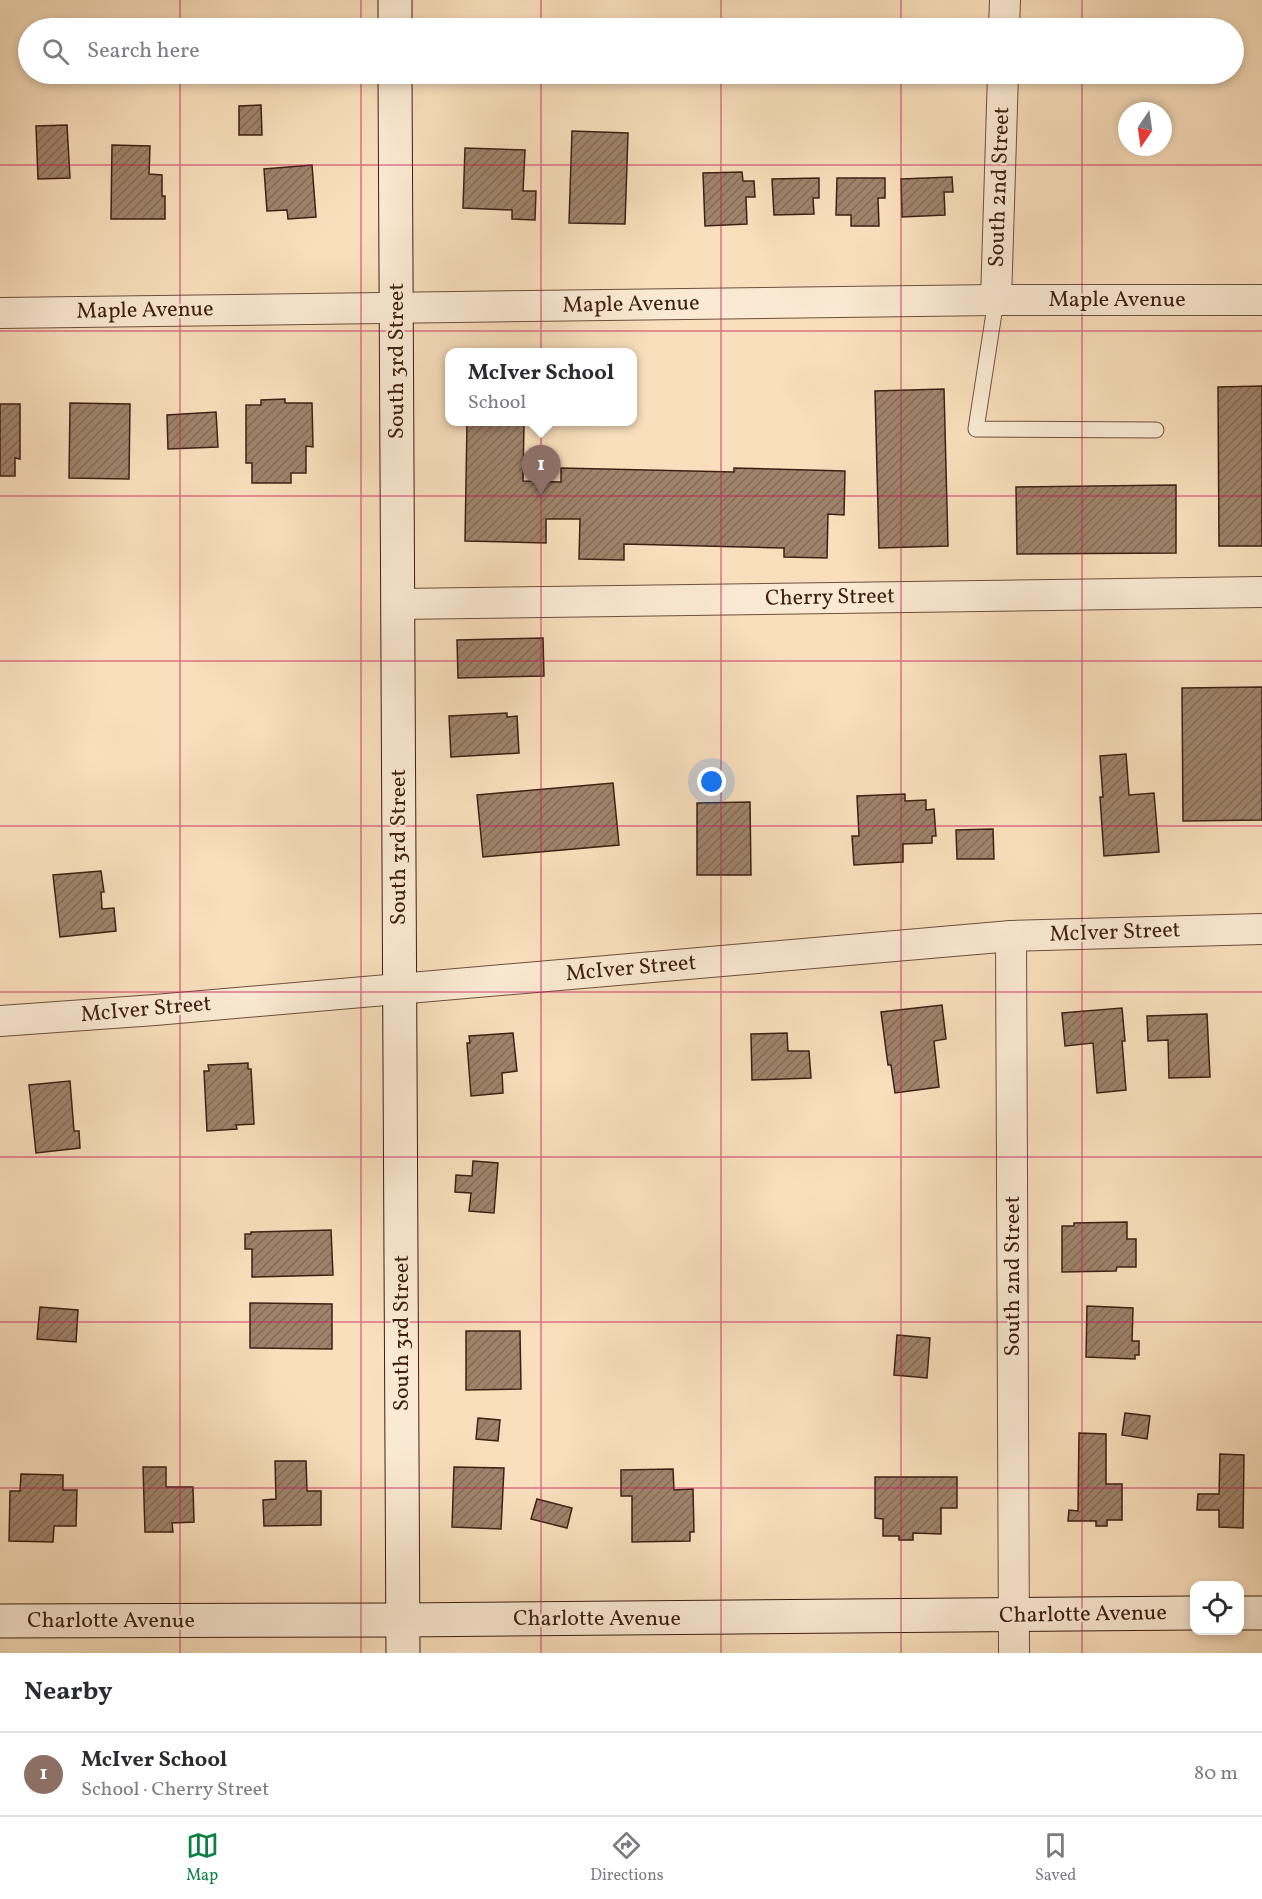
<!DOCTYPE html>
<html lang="en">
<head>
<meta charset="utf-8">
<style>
	:root { --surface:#fff; --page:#f2f2f3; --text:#2b2b33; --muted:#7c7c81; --line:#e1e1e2; --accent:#0b8043 }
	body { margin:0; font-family:Vollkorn,serif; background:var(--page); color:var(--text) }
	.controls { position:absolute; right:18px; bottom:18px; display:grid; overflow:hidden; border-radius:12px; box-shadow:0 3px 9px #0003 }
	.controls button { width:54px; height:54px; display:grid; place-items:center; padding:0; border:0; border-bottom:2px solid var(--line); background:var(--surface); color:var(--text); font:30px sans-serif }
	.compass { position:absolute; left:1118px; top:102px; width:54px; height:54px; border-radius:50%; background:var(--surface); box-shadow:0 3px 9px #0003; rotate:193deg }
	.you { position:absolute; left:712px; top:782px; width:21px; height:21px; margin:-15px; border:4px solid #fff; border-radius:50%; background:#1a73e8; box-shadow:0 0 0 9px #1a73e833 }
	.badge { display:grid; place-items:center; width:39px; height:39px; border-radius:50%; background:var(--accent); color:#fff; font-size:20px; font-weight:700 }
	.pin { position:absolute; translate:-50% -50px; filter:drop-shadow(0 2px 3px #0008) }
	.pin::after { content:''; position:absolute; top:32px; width:21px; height:18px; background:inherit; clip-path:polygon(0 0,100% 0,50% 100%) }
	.popup { position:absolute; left:445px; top:348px; width:192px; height:78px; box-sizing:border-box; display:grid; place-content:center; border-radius:12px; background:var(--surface); filter:drop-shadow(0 2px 4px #0005); font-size:20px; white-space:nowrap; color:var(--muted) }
	.popup b { font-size:22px; color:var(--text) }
	.popup::after { content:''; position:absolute; left:50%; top:100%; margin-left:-12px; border:12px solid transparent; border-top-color:var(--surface) }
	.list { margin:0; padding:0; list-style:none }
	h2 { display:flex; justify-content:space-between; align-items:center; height:78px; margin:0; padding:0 24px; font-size:26px }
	h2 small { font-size:20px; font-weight:400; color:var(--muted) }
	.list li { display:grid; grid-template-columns:39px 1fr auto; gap:18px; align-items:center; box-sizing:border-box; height:84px; padding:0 24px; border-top:2px solid var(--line) }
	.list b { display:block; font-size:22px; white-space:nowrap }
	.list p { margin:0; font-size:20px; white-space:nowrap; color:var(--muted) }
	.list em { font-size:20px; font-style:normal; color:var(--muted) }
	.icon { flex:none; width:33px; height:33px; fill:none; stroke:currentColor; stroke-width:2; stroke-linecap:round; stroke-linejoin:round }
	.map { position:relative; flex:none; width:1262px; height:1653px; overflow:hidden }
	.search { position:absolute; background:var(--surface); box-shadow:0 3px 9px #0003; left:18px; right:18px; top:18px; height:66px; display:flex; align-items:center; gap:15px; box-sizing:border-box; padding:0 21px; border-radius:33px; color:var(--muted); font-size:22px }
	.sheet { height:162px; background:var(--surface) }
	nav { display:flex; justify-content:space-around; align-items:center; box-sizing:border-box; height:84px; border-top:2px solid var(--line); background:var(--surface); font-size:16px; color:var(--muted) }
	nav a { display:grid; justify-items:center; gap:3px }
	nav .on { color:var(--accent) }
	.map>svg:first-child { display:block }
	.building { fill:url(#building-hatch); stroke:#3f2014; stroke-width:1.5 }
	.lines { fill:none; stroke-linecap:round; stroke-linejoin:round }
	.lane-casing { stroke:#6e503e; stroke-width:17 }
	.street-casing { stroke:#6e503e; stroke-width:32 }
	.secondary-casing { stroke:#3f2014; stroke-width:35 }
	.lane { stroke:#fbead3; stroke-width:15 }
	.street { stroke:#fbead3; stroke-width:30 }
	.secondary { stroke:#fbead3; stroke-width:33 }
	.grid { fill:none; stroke:#c2185b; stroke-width:1.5; stroke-opacity:0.55 }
	.labels { text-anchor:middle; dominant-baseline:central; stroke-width:4.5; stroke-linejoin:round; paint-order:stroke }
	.street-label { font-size:22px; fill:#3f2014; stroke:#fbead3 }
</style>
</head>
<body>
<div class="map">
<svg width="1262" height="1653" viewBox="0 0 1262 1653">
	<defs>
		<pattern id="building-hatch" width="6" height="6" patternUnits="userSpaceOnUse" patternTransform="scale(1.5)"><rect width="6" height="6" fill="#a0836b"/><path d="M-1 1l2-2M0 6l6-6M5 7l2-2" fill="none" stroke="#846b57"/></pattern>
	</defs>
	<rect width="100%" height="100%" fill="#f9dfbc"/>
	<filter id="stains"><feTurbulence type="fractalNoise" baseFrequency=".00333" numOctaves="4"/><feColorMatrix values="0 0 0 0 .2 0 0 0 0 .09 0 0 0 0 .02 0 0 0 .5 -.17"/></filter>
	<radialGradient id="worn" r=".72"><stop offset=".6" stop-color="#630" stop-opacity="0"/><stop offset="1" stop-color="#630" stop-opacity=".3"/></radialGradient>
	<g class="building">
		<polygon points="314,19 314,24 326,24 326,28 271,28 271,22"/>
		<polygon points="261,105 262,135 239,135 239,106"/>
		<polygon points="67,125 70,178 38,179 36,126"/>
		<polygon points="572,131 628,133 625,224 569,223"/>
		<polygon points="112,145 150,146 149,174 162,175 162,196 165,196 165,219 111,219"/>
		<polygon points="465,148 525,150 523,191 536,191 535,220 512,219 512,210 463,208"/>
		<polygon points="312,165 316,217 288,219 287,210 267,211 264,169"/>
		<polygon points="742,172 743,181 754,181 755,197 746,197 747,224 705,226 703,173"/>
		<polygon points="952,177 953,192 944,192 945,215 902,217 901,179"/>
		<polygon points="819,178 819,198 813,198 814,214 774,215 772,179"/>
		<polygon points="837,178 885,178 885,198 878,198 879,226 851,226 851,215 836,215"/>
		<polygon points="1262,386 1262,546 1219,546 1218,387"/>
		<polygon points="944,389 948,546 879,548 875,391"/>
		<polygon points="285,399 285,403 312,403 313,447 306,446 306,473 291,473 291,483 252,483 252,463 246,463 246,405 261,405 261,400"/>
		<polygon points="70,403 130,404 129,479 69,478"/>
		<polygon points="0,404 20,404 20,459 15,458 15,476 0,476"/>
		<polygon points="216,412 218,447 168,449 167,415"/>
		<polygon points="467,422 524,422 523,481 561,482 561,468 734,472 734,468 845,471 844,515 828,514 827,558 784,557 784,548 624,544 624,560 579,559 580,519 546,519 546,543 465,541"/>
		<polygon points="1176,485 1176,553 1017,554 1016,487"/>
		<polygon points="543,638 544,676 458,678 457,640"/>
		<polygon points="1262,687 1262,820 1183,821 1182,688"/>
		<polygon points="507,713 507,717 517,716 519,753 451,757 449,716"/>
		<polygon points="1126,754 1129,795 1154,793 1159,852 1104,856 1100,797 1103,797 1100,756"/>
		<polygon points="613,783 619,845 483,857 477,795"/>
		<polygon points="905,794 905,801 926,800 926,810 934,809 936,836 932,836 932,843 903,844 903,862 854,865 852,836 859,836 857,796"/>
		<polygon points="750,802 751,875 697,875 697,803"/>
		<polygon points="993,829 994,859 957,859 956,830"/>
		<polygon points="101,871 104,892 101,892 102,909 114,908 116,931 60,937 53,875"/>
		<polygon points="942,1005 946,1039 934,1041 939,1087 895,1093 891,1065 888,1065 881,1012"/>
		<polygon points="1122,1008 1125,1041 1122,1041 1126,1090 1097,1093 1093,1043 1065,1046 1062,1013"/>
		<polygon points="1207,1014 1210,1077 1169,1078 1168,1040 1148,1041 1147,1016"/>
		<polygon points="513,1033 517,1071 502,1073 503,1093 471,1096 467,1043 470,1043 469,1036"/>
		<polygon points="787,1033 788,1051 809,1051 811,1078 752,1080 751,1034"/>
		<polygon points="248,1063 248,1069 251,1069 254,1124 236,1125 237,1129 207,1131 204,1071 209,1071 208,1065"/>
		<polygon points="70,1081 74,1131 79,1131 80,1148 36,1153 29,1085"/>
		<polygon points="473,1161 498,1163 494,1213 469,1211 471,1193 455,1192 456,1175 472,1176"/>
		<polygon points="1127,1222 1127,1239 1136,1239 1136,1267 1117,1267 1116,1271 1062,1272 1062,1226 1074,1226 1074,1223"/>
		<polygon points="331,1230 333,1275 252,1277 252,1249 245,1249 245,1234 251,1234 251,1232"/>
		<polygon points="250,1303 332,1304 332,1349 250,1348"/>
		<polygon points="1087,1306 1133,1308 1132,1341 1139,1341 1139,1355 1135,1355 1135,1359 1086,1357"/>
		<polygon points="40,1307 78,1310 76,1342 37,1339"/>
		<polygon points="466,1331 520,1331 521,1389 466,1390"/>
		<polygon points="897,1335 930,1338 927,1378 894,1375"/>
		<polygon points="1125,1413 1150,1416 1147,1439 1122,1435"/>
		<polygon points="478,1418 500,1420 498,1441 476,1439"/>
		<polygon points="1079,1433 1106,1434 1106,1484 1122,1484 1122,1520 1107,1520 1107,1526 1096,1526 1096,1521 1068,1521 1069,1510 1078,1511"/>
		<polygon points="1220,1454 1244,1455 1243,1528 1219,1527 1219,1510 1197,1510 1198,1494 1219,1494"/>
		<polygon points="275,1461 306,1461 307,1491 321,1491 321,1525 264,1526 263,1500 276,1499"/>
		<polygon points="143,1467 166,1467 166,1487 193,1487 194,1522 172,1523 173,1532 145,1532"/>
		<polygon points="454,1467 504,1468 501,1529 452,1527"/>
		<polygon points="673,1469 674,1490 693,1489 694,1532 690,1532 690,1541 632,1542 632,1496 621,1496 621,1470"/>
		<polygon points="21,1474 63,1475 63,1490 77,1490 76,1526 54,1526 53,1542 9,1541 10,1491 20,1491"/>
		<polygon points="875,1477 957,1477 957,1508 941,1508 941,1534 913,1533 913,1540 899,1540 899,1536 883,1536 883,1519 875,1518"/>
		<polygon points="537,1499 572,1508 567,1528 531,1519"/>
	</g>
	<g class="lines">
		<defs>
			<polyline id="lane" points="996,300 976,429 1156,430"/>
			<g id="street">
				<polyline points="1004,28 1005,0"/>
				<polyline points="996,300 1003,74"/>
				<polyline points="0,313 996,300 1262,300"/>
				<polyline points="398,604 1262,592"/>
				<polyline points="1011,936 1014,1653"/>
				<polyline points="0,1021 155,1010 1011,936 1262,929"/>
			</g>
			<g id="secondary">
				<polyline points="395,0 395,28"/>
				<polyline points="395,74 403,1653"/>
				<polyline points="1240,1613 1262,1613"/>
				<polyline points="0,1621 403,1620 1194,1613"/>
			</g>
		</defs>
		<use href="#lane" class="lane-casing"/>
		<use href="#street" class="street-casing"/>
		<use href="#secondary" class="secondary-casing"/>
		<use href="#lane" class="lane"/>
		<use href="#street" class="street"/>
		<use href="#secondary" class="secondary"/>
	</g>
	<path class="grid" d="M180 0V28M361 0V28M541 0V28M721 0V28M901 0V28M1082 0V28M180 74V1653M361 74V1653M541 74V1653M721 74V1653M901 74V1653M1082 74V1653M0 165H1262M0 331H1262M0 496H1262M0 661H1262M0 826H1262M0 992H1262M0 1157H1262M0 1322H1262M0 1488H1262"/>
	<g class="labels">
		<g class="street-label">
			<text transform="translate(1000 187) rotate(-88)">South 2nd Street</text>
			<text x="1117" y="300">Maple Avenue</text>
			<text transform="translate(631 305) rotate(-1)">Maple Avenue</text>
			<text transform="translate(145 311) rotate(-1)">Maple Avenue</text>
			<text transform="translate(397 361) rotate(-90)">South 3rd Street</text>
			<text transform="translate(830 598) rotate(-1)">Cherry Street</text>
			<text transform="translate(399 847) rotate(-90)">South 3rd Street</text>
			<text transform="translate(1115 933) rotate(-2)">McIver Street</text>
			<text transform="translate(631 969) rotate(-5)">McIver Street</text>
			<text transform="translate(146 1010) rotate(-5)">McIver Street</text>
			<text transform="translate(1013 1276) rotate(-90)">South 2nd Street</text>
			<text transform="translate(402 1333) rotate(-90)">South 3rd Street</text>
			<text transform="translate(1083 1615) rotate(-1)">Charlotte Avenue</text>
			<text x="597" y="1619">Charlotte Avenue</text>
			<text x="111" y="1621">Charlotte Avenue</text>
		</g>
	</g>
	<rect width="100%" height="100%" filter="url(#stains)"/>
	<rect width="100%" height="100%" fill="url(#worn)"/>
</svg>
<div class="controls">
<button><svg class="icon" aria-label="locate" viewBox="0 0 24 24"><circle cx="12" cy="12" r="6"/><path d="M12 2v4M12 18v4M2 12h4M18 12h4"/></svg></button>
</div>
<svg class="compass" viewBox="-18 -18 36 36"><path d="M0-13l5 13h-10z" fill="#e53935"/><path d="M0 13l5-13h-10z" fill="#7c7c81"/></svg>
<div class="you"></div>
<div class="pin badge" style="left:541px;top:495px;background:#8d6e63">1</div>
<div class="popup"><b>McIver School</b>School</div>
<div class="search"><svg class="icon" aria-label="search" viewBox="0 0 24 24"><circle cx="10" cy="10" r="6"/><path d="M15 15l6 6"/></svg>Search here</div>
</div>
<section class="sheet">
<h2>Nearby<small></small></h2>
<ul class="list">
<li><span class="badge" style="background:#8d6e63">1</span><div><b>McIver School</b><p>School · Cherry Street</p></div><em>80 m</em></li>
</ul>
</section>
<nav>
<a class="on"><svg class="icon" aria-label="map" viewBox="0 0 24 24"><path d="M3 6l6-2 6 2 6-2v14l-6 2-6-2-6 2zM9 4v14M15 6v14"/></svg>Map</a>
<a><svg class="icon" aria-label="directions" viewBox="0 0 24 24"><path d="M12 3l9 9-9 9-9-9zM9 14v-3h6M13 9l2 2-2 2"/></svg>Directions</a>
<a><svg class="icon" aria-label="saved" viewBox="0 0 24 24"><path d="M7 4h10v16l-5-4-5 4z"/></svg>Saved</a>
</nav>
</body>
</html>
